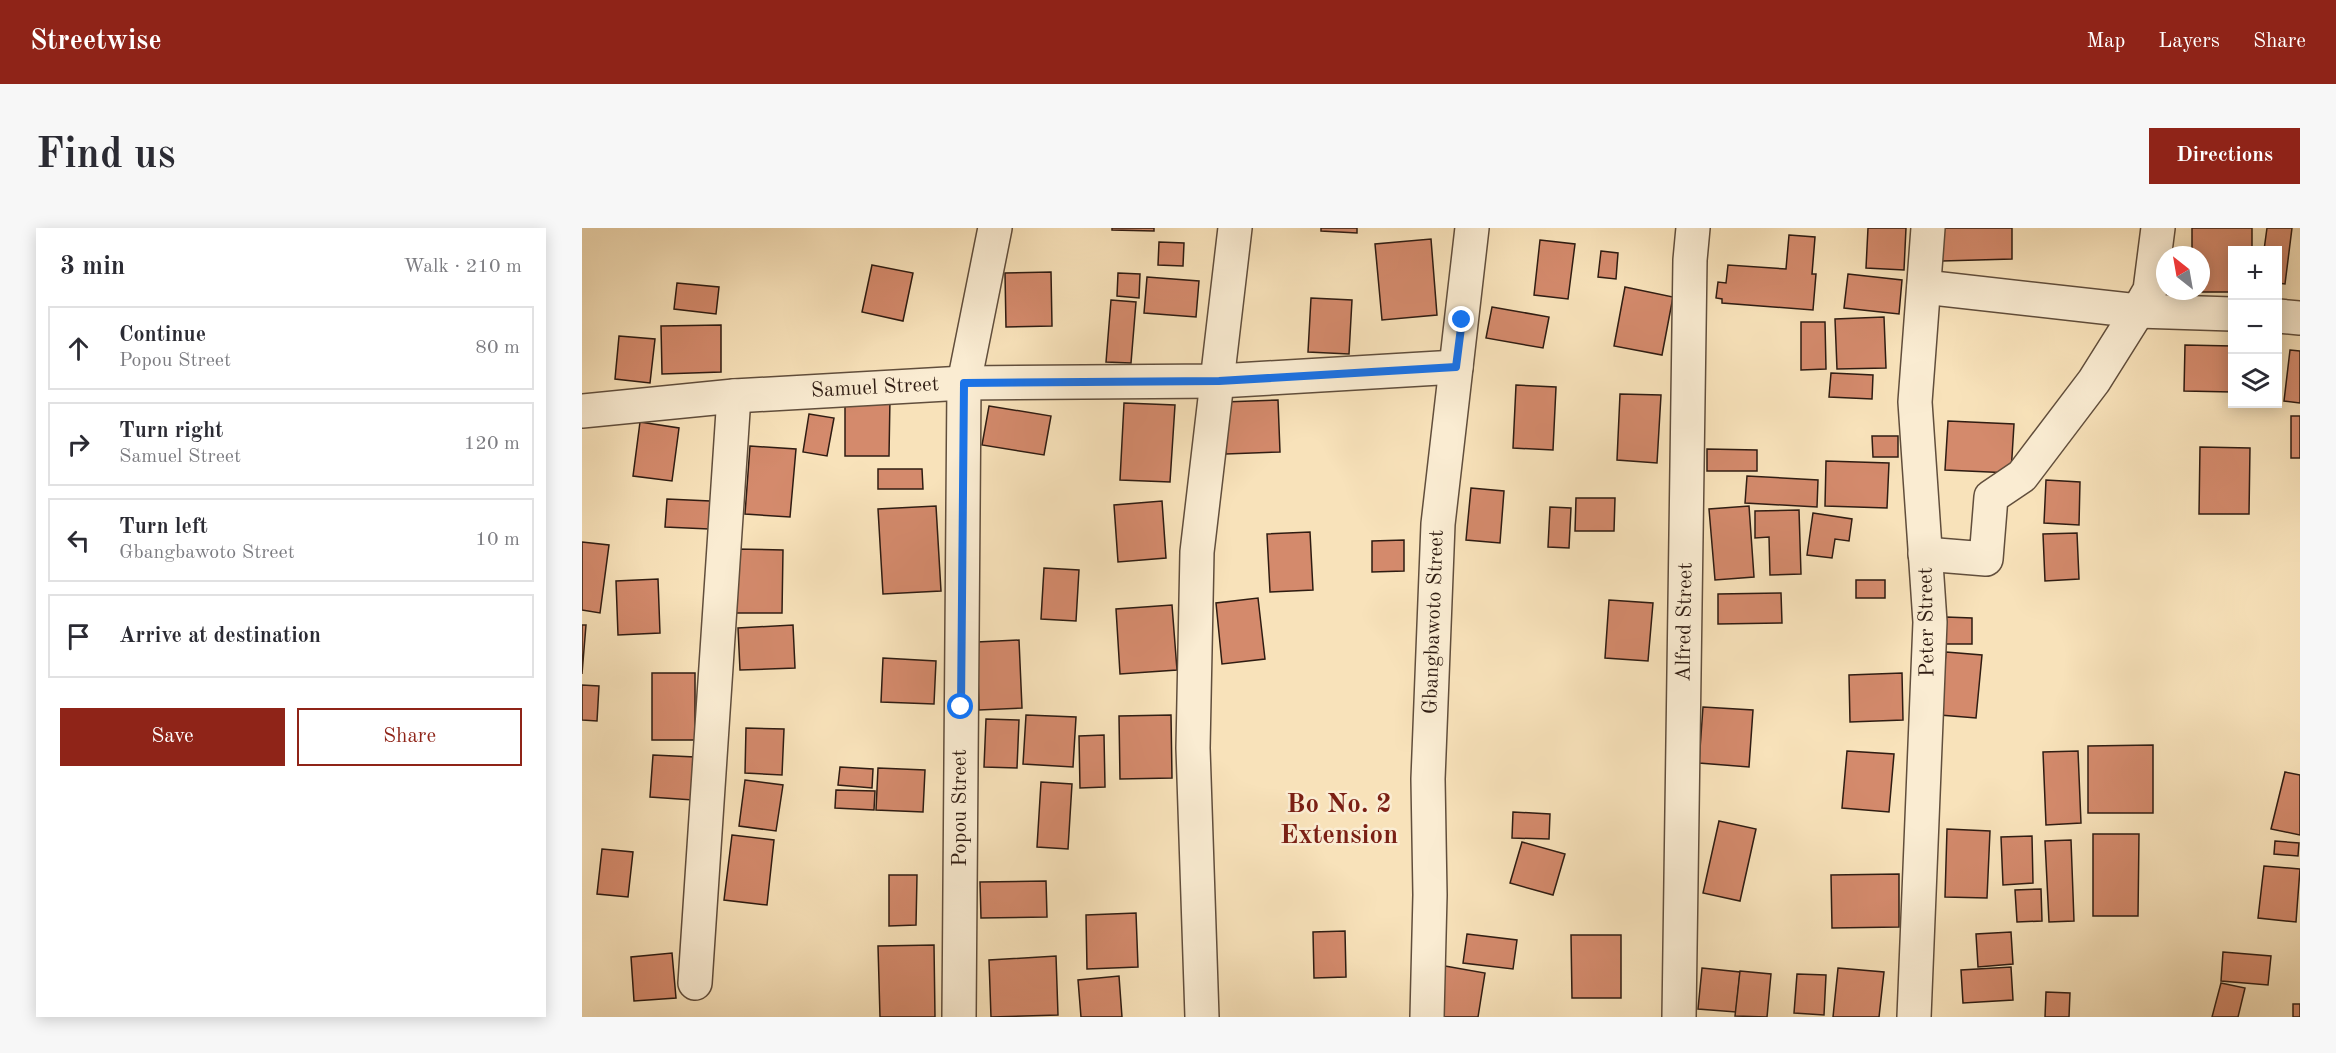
<!DOCTYPE html>
<html lang="en">
<head>
<meta charset="utf-8">
<style>
	:root { --surface:#fff; --page:#f7f7f7; --text:#2b2b33; --muted:#7c7c81; --line:#e1e1e2; --accent:#8f2418 }
	body { margin:0; font-family:"Old Standard TT",serif; background:var(--page); color:var(--text) }
	.controls { position:absolute; right:18px; top:18px; display:grid; overflow:hidden; border-radius:0px; box-shadow:0 3px 15px #0003 }
	.controls button { width:54px; height:54px; display:grid; place-items:center; padding:0; border:0; border-bottom:2px solid var(--line); background:var(--surface); color:var(--text); font:30px sans-serif }
	.compass { position:absolute; left:1574px; top:18px; width:54px; height:54px; border-radius:50%; background:var(--surface); box-shadow:0 3px 15px #0003; rotate:329deg }
	.stop { position:absolute; width:18px; height:18px; margin:-14px; border:4px solid #1a73e8; border-radius:50%; background:#fff }
	.stop.end { background:#1a73e8; border-color:#fff; box-shadow:0 2px 6px #0008 }
	.list { margin:0; padding:0; list-style:none }
	h2 { display:flex; justify-content:space-between; align-items:center; height:78px; margin:0; padding:0 24px; font-size:26px }
	h2 small { font-size:20px; font-weight:400; color:var(--muted) }
	.list li { display:grid; grid-template-columns:39px 1fr auto; gap:18px; align-items:center; box-sizing:border-box; height:84px; margin:0 12px 12px; padding:0 12px; border:2px solid var(--line); border-radius:0px }
	.list b { display:block; font-size:22px; white-space:nowrap }
	.list p { margin:0; font-size:20px; white-space:nowrap; color:var(--muted) }
	.list em { font-size:20px; font-style:normal; color:var(--muted) }
	.actions { display:flex; gap:12px; padding:18px 24px }
	.actions a { flex:1; padding:14px 0; border:2px solid var(--accent); border-radius:0px; text-align:center; font-size:21px; color:var(--accent) }
	.actions .main { background:var(--accent); color:#fff }
	.icon { flex:none; width:33px; height:33px; fill:none; stroke:currentColor; stroke-width:2; stroke-linecap:round; stroke-linejoin:round }
	.map { position:relative; flex:none; width:1718px; height:789px; overflow:hidden; border-radius:0px }
	header { display:flex; align-items:center; gap:36px; box-sizing:border-box; height:84px; padding:0 30px; background:var(--accent); color:#fff }
	header strong { font-size:28px }
	nav { display:flex; gap:33px; margin-inline-start:auto; font-size:21px }
	.intro { display:flex; align-items:center; justify-content:space-between; box-sizing:border-box; height:144px; padding:0 36px }
	h1 { margin:0; font-size:42px }
	.button { padding:15px 27px; border-radius:0px; background:var(--accent); color:#fff; font-size:21px; font-weight:700 }
	main { display:flex; gap:36px; padding:0 36px }
	aside { flex:1; background:var(--surface); border-radius:0px; box-shadow:0 3px 15px #0003 }
	.map>svg:first-child { display:block }
	.building { fill:#d48a6c; stroke:#2f1c12; stroke-width:1.5 }
	.lines { fill:none; stroke-linecap:round; stroke-linejoin:round }
	.minor-casing { stroke:#614e3c; stroke-width:36 }
	.minor { stroke:#faecd2; stroke-width:33 }
	.route { stroke:#1a73e8; stroke-width:8 }
	.labels { text-anchor:middle; dominant-baseline:central; stroke-width:5; stroke-linejoin:round; paint-order:stroke }
	.street-label { font-size:21px; fill:#2f1c12; stroke:#faecd2 }
	.district-label { font-size:27px; font-weight:bold; fill:#7a1f14; stroke:#faecd2 }
</style>
</head>
<body>
<header>
<strong>Streetwise</strong>
<nav><a>Map</a><a>Layers</a><a>Share</a></nav>
</header>
<div class="intro"><h1>Find us</h1><a class="button">Directions</a></div>
<main>
<aside>
<h2>3 min<small>Walk · 210 m</small></h2>
<ul class="list">
<li><svg class="icon" aria-label="ahead" viewBox="0 0 24 24"><path d="M12 20V5M6 11l6-6 6 6"/></svg><div><b>Continue</b><p>Popou Street</p></div><em>80 m</em></li>
<li><svg class="icon" aria-label="right" viewBox="0 0 24 24"><path d="M7 20v-9h11M14 6l5 5-5 5"/></svg><div><b>Turn right</b><p>Samuel Street</p></div><em>120 m</em></li>
<li><svg class="icon" aria-label="left" viewBox="0 0 24 24"><path d="M17 20v-9H6M10 6l-5 5 5 5"/></svg><div><b>Turn left</b><p>Gbangbawoto Street</p></div><em>10 m</em></li>
<li><svg class="icon" aria-label="arrive" viewBox="0 0 24 24"><path d="M6 21V4h12l-3 4 3 4H6"/></svg><div><b>Arrive at destination</b></div></li>
</ul>
<div class="actions"><a class="main">Save</a><a>Share</a></div>
</aside>
<div class="map">
<svg width="1718" height="789" viewBox="0 0 1718 789">
	<rect width="100%" height="100%" fill="#f8e2ba"/>
	<filter id="stains"><feTurbulence type="fractalNoise" baseFrequency=".00333" numOctaves="4"/><feColorMatrix values="0 0 0 0 .2 0 0 0 0 .09 0 0 0 0 .02 0 0 0 .5 -.17"/></filter>
	<radialGradient id="worn" r=".72"><stop offset=".6" stop-color="#630" stop-opacity="0"/><stop offset="1" stop-color="#630" stop-opacity=".3"/></radialGradient>
	<g class="building">
		<polygon points="530,0 572,0 572,3 530,2"/>
		<polygon points="739,0 775,0 775,5 739,3"/>
		<polygon points="1286,0 1324,0 1322,42 1284,40"/>
		<polygon points="1359,0 1430,0 1430,31 1360,33"/>
		<polygon points="1610,0 1670,0 1670,22 1650,22 1650,64 1610,64 1619,63 1619,27 1610,27"/>
		<polygon points="1685,0 1710,0 1703,56 1696,55 1696,22 1682,22"/>
		<polygon points="1207,7 1233,9 1230,46 1234,46 1231,82 1140,75 1140,71 1134,70 1136,54 1144,55 1146,37 1204,41"/>
		<polygon points="849,11 855,87 800,92 793,16"/>
		<polygon points="958,12 993,16 986,71 952,67"/>
		<polygon points="577,14 602,15 601,38 576,37"/>
		<polygon points="1019,23 1036,25 1034,51 1016,49"/>
		<polygon points="290,37 331,45 321,93 280,84"/>
		<polygon points="469,44 470,98 424,99 423,45"/>
		<polygon points="536,45 558,46 557,70 535,68"/>
		<polygon points="1266,46 1320,52 1317,86 1262,80"/>
		<polygon points="565,49 617,53 614,89 562,85"/>
		<polygon points="95,55 137,59 134,86 92,81"/>
		<polygon points="1043,59 1091,69 1080,127 1032,118"/>
		<polygon points="729,70 770,72 767,126 726,124"/>
		<polygon points="529,72 554,74 549,135 524,134"/>
		<polygon points="910,79 967,89 961,120 904,110"/>
		<polygon points="1302,89 1304,140 1255,141 1253,91"/>
		<polygon points="1219,94 1243,94 1244,141 1219,142"/>
		<polygon points="139,97 139,144 80,146 79,98"/>
		<polygon points="37,108 73,111 68,155 33,151"/>
		<polygon points="1603,117 1650,118 1650,164 1602,163"/>
		<polygon points="1708,122 1718,123 1718,175 1702,173"/>
		<polygon points="1249,145 1291,147 1290,171 1247,169"/>
		<polygon points="934,157 974,159 971,222 931,220"/>
		<polygon points="1038,166 1079,167 1075,235 1035,232"/>
		<polygon points="263,170 308,170 307,228 263,228"/>
		<polygon points="696,172 698,224 644,226 642,174"/>
		<polygon points="542,175 593,177 588,254 538,252"/>
		<polygon points="407,178 469,188 462,227 400,217"/>
		<polygon points="227,186 252,190 245,228 221,224"/>
		<rect x="1709" y="188" width="9" height="42"/>
		<polygon points="1366,193 1432,196 1429,245 1363,242"/>
		<polygon points="58,194 97,200 90,253 51,248"/>
		<polygon points="1290,208 1316,208 1316,229 1291,229"/>
		<polygon points="168,218 214,221 208,289 163,286"/>
		<polygon points="1618,219 1668,220 1667,286 1617,286"/>
		<polygon points="1125,221 1175,222 1175,243 1125,243"/>
		<polygon points="1244,233 1307,235 1305,280 1243,278"/>
		<polygon points="296,241 340,241 341,261 296,261"/>
		<polygon points="1165,248 1236,252 1235,279 1163,275"/>
		<polygon points="1464,252 1498,254 1497,297 1462,295"/>
		<polygon points="889,260 922,263 918,315 884,312"/>
		<polygon points="994,270 1033,270 1032,303 993,303"/>
		<polygon points="85,271 128,273 127,301 83,299"/>
		<polygon points="580,273 584,330 536,334 532,277"/>
		<polygon points="354,278 359,363 301,366 296,281"/>
		<polygon points="1167,278 1172,349 1133,352 1127,281"/>
		<polygon points="968,279 989,280 987,320 966,319"/>
		<polygon points="1217,282 1219,346 1188,347 1187,309 1173,310 1173,283"/>
		<polygon points="1231,285 1270,291 1267,313 1253,311 1250,330 1225,327"/>
		<polygon points="728,304 731,362 688,364 685,306"/>
		<polygon points="1495,305 1497,351 1463,353 1461,306"/>
		<polygon points="822,312 822,343 790,344 790,313"/>
		<polygon points="0,314 27,317 18,385 0,382"/>
		<polygon points="152,321 201,322 200,385 151,385"/>
		<polygon points="462,340 497,342 494,393 459,391"/>
		<polygon points="76,351 78,405 36,407 34,353"/>
		<rect x="1274" y="352" width="29" height="18"/>
		<polygon points="1199,365 1200,395 1136,396 1136,366"/>
		<polygon points="676,370 683,431 640,436 634,375"/>
		<polygon points="1027,372 1071,375 1066,433 1023,430"/>
		<polygon points="590,377 595,442 538,446 534,381"/>
		<polygon points="1364,389 1390,390 1390,416 1364,416"/>
		<polygon points="0,397 4,397 0,446"/>
		<polygon points="211,397 213,440 158,442 156,400"/>
		<polygon points="437,412 440,480 397,482 395,414"/>
		<polygon points="1364,424 1400,427 1394,490 1358,487"/>
		<polygon points="301,430 354,433 352,476 299,474"/>
		<rect x="70" y="445" width="43" height="67"/>
		<polygon points="1320,445 1321,492 1268,494 1267,447"/>
		<polygon points="0,457 17,458 15,493 0,492"/>
		<polygon points="1121,479 1171,482 1167,539 1117,535"/>
		<polygon points="444,487 494,489 491,539 441,536"/>
		<polygon points="589,487 590,550 538,551 537,488"/>
		<polygon points="404,491 437,492 435,540 402,539"/>
		<polygon points="164,500 202,501 200,547 163,545"/>
		<polygon points="522,507 523,559 498,560 497,508"/>
		<polygon points="1571,517 1571,585 1506,585 1506,518"/>
		<polygon points="1265,523 1312,526 1307,584 1260,580"/>
		<polygon points="1496,523 1499,595 1464,597 1461,524"/>
		<polygon points="71,527 113,529 111,572 68,569"/>
		<polygon points="258,539 291,541 290,560 256,557"/>
		<polygon points="296,540 343,542 341,584 294,582"/>
		<polygon points="1703,544 1718,547 1718,607 1689,601"/>
		<polygon points="163,552 201,557 194,603 157,598"/>
		<polygon points="459,554 490,556 486,621 455,619"/>
		<polygon points="254,562 293,563 292,582 253,580"/>
		<polygon points="931,584 968,586 967,611 930,610"/>
		<polygon points="1137,593 1174,601 1158,673 1121,665"/>
		<polygon points="1365,601 1408,603 1405,670 1363,669"/>
		<polygon points="1511,606 1557,606 1556,688 1511,688"/>
		<polygon points="150,607 192,612 185,677 142,672"/>
		<polygon points="1450,608 1451,655 1421,657 1419,609"/>
		<polygon points="1489,612 1492,693 1467,694 1463,613"/>
		<polygon points="1693,613 1717,615 1716,628 1692,626"/>
		<polygon points="940,614 983,626 971,667 928,655"/>
		<polygon points="20,621 51,624 46,669 15,666"/>
		<polygon points="1682,638 1718,641 1714,694 1676,690"/>
		<polygon points="1317,646 1317,699 1250,700 1249,647"/>
		<polygon points="307,647 335,647 334,697 307,698"/>
		<polygon points="464,653 465,689 399,690 398,654"/>
		<polygon points="1459,661 1460,693 1435,694 1433,662"/>
		<polygon points="554,685 556,739 505,741 504,687"/>
		<polygon points="763,703 764,749 732,750 731,704"/>
		<polygon points="1429,704 1431,736 1396,739 1394,706"/>
		<polygon points="885,706 935,712 931,741 881,735"/>
		<polygon points="989,707 1039,707 1039,770 990,770"/>
		<polygon points="352,717 353,789 298,789 296,718"/>
		<polygon points="1641,724 1689,728 1686,757 1639,753"/>
		<polygon points="90,725 94,770 52,773 49,729"/>
		<polygon points="474,728 476,787 409,789 407,732"/>
		<polygon points="863,738 903,745 896,789 855,789"/>
		<polygon points="1429,739 1431,772 1381,775 1379,742"/>
		<polygon points="1120,740 1158,744 1154,784 1116,781"/>
		<polygon points="1256,740 1302,744 1297,789 1251,789"/>
		<polygon points="1158,743 1189,746 1185,789 1153,788"/>
		<polygon points="1215,746 1244,747 1242,787 1212,785"/>
		<polygon points="537,748 540,789 499,789 496,752"/>
		<polygon points="1639,755 1663,760 1656,789 1630,789"/>
		<polygon points="1464,764 1488,765 1487,789 1463,789"/>
		<rect x="1711" y="776" width="7" height="13"/>
	</g>
	<g class="lines">
		<defs>
			<g id="minor">
				<polyline points="1342,59 1556,83 1650,86"/>
				<polyline points="1696,88 1718,90"/>
				<polyline points="0,183 152,168 382,155 637,153 874,139"/>
				<polyline points="1343,326 1404,331 1409,269 1440,248 1512,153 1556,83 1568,62 1576,0"/>
				<polyline points="113,755 152,168"/>
				<polyline points="377,789 382,155 413,0"/>
				<polyline points="620,789 611,520 615,324 653,0"/>
				<polyline points="845,789 848,667 846,551 856,296 890,0"/>
				<polyline points="1097,789 1108,32 1111,0"/>
				<polyline points="1332,789 1348,394 1333,174 1346,0"/>
			</g>
		</defs>
		<use href="#minor" class="minor-casing"/>
		<use href="#minor" class="minor"/>
	</g>
	<g class="lines">
		<polyline class="route" points="379,479 382,155 637,153 874,139 880,92"/>
	</g>
	<g class="labels">
		<g class="street-label">
			<text transform="translate(293 160) rotate(-3)">Samuel Street</text>
			<text transform="translate(852 394) rotate(-88)">Gbangbawoto Street</text>
			<text transform="translate(1103 394) rotate(-89)">Alfred Street</text>
			<text transform="translate(1345 394) rotate(-91)">Peter Street</text>
			<text transform="translate(378 580) rotate(-90)">Popou Street</text>
		</g>
		<g class="district-label">
			<text x="757" y="576">Bo No. 2<tspan x="757" dy="31">Extension</tspan></text>
		</g>
	</g>
	<rect width="100%" height="100%" filter="url(#stains)"/>
	<rect width="100%" height="100%" fill="url(#worn)"/>
</svg>
<div class="controls">
<button>+</button>
<button>−</button>
<button><svg class="icon" aria-label="layers" viewBox="0 0 24 24"><path d="M12 4l9 5-9 5-9-5zM3 14l9 5 9-5"/></svg></button>
</div>
<svg class="compass" viewBox="-18 -18 36 36"><path d="M0-13l5 13h-10z" fill="#e53935"/><path d="M0 13l5-13h-10z" fill="#7c7c81"/></svg>
<div class="stop" style="left:379px;top:479px"></div>
<div class="stop end" style="left:880px;top:92px"></div>
</div>
</main>
</body>
</html>
